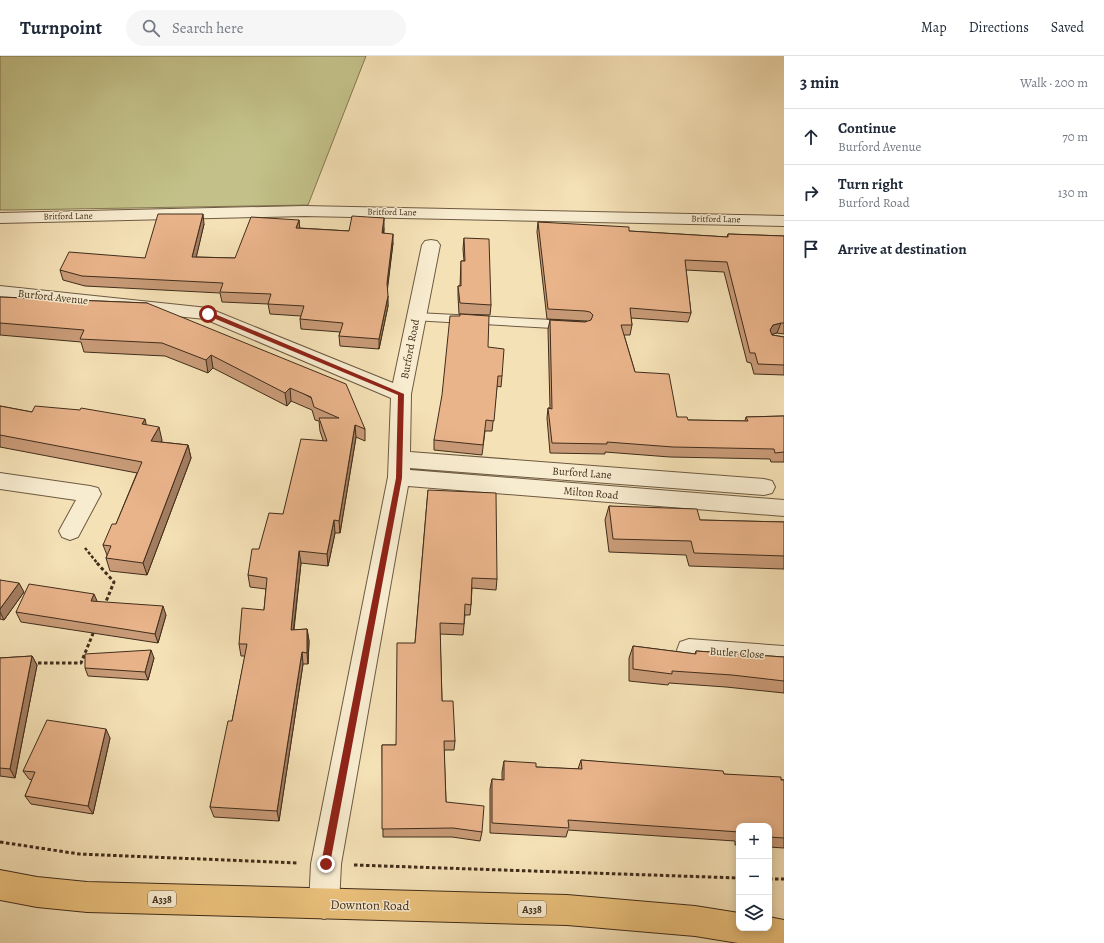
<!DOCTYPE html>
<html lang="en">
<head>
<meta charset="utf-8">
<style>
	:root { --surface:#fff; --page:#f6f6f7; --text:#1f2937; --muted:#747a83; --line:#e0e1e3 }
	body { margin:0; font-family:Alegreya,serif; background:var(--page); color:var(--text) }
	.controls { position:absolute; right:12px; bottom:12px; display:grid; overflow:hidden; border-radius:8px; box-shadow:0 2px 10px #0003 }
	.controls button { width:36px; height:36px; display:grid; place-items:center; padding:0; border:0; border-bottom:1px solid var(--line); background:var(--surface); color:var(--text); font:20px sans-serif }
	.stop { position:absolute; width:12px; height:12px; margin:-9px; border:3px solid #8f2418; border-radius:50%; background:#fff }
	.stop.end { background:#8f2418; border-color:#fff; box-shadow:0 1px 4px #0008 }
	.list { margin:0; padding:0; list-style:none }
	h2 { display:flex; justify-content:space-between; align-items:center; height:52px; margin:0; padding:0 16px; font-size:17px }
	h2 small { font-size:13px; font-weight:400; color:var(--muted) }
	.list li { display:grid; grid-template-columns:26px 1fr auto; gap:12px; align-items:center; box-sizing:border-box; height:56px; padding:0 16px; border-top:1px solid var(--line) }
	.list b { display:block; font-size:15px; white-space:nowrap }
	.list p { margin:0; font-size:13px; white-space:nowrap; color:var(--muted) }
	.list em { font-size:13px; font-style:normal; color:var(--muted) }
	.icon { flex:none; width:22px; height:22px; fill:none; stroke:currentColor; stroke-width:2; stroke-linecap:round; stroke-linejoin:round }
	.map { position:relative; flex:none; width:784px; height:887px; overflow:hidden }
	header { display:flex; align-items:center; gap:24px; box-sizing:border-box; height:56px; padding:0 20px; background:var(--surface); border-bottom:1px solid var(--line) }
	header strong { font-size:19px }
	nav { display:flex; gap:22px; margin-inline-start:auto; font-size:14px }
	.search { width:280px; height:36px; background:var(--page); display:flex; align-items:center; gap:10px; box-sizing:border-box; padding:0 14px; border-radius:22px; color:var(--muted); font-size:15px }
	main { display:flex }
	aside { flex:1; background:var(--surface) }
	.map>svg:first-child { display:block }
	.green { fill:#c3c189; stroke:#827752 }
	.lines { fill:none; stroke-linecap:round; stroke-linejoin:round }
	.service-casing { stroke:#6d5a42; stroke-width:2 }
	.minor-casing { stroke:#6d5a42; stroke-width:2 }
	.trunk-casing { stroke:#402d1b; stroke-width:2 }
	.path-far1 { stroke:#402d1b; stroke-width:2.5; stroke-dasharray:3 2; stroke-linecap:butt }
	.path { stroke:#402d1b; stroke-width:3; stroke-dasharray:3.5 2.5; stroke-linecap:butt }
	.service { fill:#f8ecd0; fill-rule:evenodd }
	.minor { fill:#f8ecd0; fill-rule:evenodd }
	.trunk { fill:#eac07b; fill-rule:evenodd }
	.wall { fill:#c99b78; stroke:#402d1b }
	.shaded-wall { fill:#a47e61; stroke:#402d1b }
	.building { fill:#eab48b; stroke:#402d1b }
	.route { fill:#8f2418 }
	.labels { text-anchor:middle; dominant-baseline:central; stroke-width:3; stroke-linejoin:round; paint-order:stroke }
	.far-street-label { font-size:9px; fill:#402d1b; stroke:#f8ecd0 }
	.shield { fill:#f8ecd0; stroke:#776651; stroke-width:1 }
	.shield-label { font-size:10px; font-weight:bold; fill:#402d1b }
	.street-label { font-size:11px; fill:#402d1b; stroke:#f8ecd0 }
	.near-street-label { font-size:13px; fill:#402d1b; stroke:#f8ecd0 }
</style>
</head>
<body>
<header>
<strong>Turnpoint</strong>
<div class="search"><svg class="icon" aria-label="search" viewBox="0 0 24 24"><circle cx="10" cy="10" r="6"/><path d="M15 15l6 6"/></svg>Search here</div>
<nav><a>Map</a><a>Directions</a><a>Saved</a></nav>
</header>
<main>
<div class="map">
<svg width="784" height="887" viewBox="0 0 784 887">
	<rect width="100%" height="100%" fill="#f5e1b6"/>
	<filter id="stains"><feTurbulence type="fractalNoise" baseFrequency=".005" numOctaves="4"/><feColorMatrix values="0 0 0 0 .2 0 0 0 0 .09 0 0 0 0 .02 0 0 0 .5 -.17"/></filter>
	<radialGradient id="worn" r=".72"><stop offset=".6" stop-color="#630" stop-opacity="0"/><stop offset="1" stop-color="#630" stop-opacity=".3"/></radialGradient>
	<polygon class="green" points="0,0 366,0 308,149 12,154 0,154"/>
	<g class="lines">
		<defs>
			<polygon id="service" points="417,257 571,265 576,266 578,269 576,272 571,273 412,264 410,261 412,258"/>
			<g id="minor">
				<polygon points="304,150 784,160 784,170 304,160 0,167 0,157"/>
				<polygon points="431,184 437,185 440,189 411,338 410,396 764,423 772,425 775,431 772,437 764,439 410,412 410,414 784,444 784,460 408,430 341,808 339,848 335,859 324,863 313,859 309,848 311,808 388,421 391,342 205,263 0,242 0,230 208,252 393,327 422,189 425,185"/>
				<polygon points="0,417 90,430 98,432 101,438 78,481 70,484 62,481 59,475 76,444 0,433"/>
				<polygon points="689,583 784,590 784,612 689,605 680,602 677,594 680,586"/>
			</g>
			<polygon id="trunk" points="0,814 37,821 87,826 567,839 695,850 739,857 739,872 769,872 769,861 784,864 784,887 738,887 695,880 567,869 87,856 37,851 0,844"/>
		</defs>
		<use href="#service" class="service-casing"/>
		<use href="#minor" class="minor-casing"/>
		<use href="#trunk" class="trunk-casing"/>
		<polyline class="path-far1" points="85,492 98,508"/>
		<g class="path">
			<polyline points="97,507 114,526 105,548"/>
			<polyline points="32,607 81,607 94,575"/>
			<polyline points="0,786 79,798 297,807"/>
			<polyline points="354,809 739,822"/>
			<polyline points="769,823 784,823"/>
		</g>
		<use href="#service" class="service"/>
		<use href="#minor" class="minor"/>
		<use href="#trunk" class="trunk"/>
	</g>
	<g class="wall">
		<polygon points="299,164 299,172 349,175 384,172 384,177 393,187 387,233 388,250 379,293 340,290 339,280 340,276 301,273 300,263 301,260 270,258 268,248 222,246 220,237 85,230 63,224 60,214 145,202 204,168 196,201 235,202"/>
		<polygon points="538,166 629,175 727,181 728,178 784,180 784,278 777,277 772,278 772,279 784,281 784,319 754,318 751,307 747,306 724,216 686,214 691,257 688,266 631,262 632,269 630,279 624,279 635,316 677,361 688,364 745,365 746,361 784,360 784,406 771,406 770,403 670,401 605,396 605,398 550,397 547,362 548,352 550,352 548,273 550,264 585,266 587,265 547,263 537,176"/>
		<polygon points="464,182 491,249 490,259 459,258 458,240 458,230 460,230 461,205 464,205 463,193"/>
		<polygon points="0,241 147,247 365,373 365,385 356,381 340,477 335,477 328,510 301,507 294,574 307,573 309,585 308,608 303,608 279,765 214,761 210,751 232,665 245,600 241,600 239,588 264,554 266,533 250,531 248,519 259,493 283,458 323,384 320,375 319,365 315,364 312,354 291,345 287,350 213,312 208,317 165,300 84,296 81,286 0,279"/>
		<polygon points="488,291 502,320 501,331 497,330 492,375 485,375 482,399 434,394 434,384"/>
		<polygon points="0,350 32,356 146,369 162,384 161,386 188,389 191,402 147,519 110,515 106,502 107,499 103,489 116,468 137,417 0,391"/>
		<polygon points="428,434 497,523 496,534 472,532 471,549 470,559 465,559 463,579 440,578 442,645 455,685 454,694 444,694 446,746 482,776 480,785 452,781 383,781 382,689 396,689 415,587"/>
		<polygon points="609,450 700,464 784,466 784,513 689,510 686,499 609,496 605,464"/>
		<polygon points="0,524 24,536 4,564 0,563"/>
		<polygon points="97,546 166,559 158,587 21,566 16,556"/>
		<polygon points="633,590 695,598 696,595 784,601 784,637 726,631 669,627 668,629 629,625 629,602"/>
		<polygon points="32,600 37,609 15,722 0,720 0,602"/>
		<polygon points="154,602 148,624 88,620 85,612"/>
		<polygon points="110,682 93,758 31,748 25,740 32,724 29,723 23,715"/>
		<polygon points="581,704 784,724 784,792 769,791 769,770 739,770 739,789 735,789 735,785 568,774 566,781 490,777 490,733 492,723 502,724 502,716 504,705 536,711 578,713"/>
	</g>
	<g class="shaded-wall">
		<polygon points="203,158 204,168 194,211 192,201"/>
		<polygon points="384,162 384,172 382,187 382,177"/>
		<polygon points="299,164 300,174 296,172"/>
		<polygon points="393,178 393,187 387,237 387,227"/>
		<polygon points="388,240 388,250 379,293 379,283"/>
		<polygon points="781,267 777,277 770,279 770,274 773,269"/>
		<polygon points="211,299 213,312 208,317 206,304"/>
		<polygon points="290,332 291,345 287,350 285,337"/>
		<polygon points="145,363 148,376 142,368"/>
		<polygon points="355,369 356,381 340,477 339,465"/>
		<polygon points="159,371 162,384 154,398 151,385"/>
		<polygon points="188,389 191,402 147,519 143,507"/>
		<polygon points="334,464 335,477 328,510 327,498"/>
		<polygon points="299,495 301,507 292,586 291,574"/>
		<polygon points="19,527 24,536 4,564 0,556 0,553"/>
		<polygon points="94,538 98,547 91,545"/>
		<polygon points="163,550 166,559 158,587 155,578"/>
		<polygon points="307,573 309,585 308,608 307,597"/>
		<polygon points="151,594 154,602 148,624 145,616"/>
		<polygon points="302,596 303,608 279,765 277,755"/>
		<polygon points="32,600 37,609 15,722 10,713"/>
		<polygon points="106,673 110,682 93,758 88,750"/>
	</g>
	<g class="building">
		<polygon points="158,158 203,158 192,201 235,202 251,161 299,164 296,172 349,175 352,160 384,162 382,177 393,178 387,227 388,240 379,283 339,280 343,267 300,263 304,250 268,248 271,238 220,236 223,227 82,220 60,214 69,196 145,202"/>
		<polygon points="538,166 629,171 629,175 728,181 728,178 784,180 784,267 781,267 773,269 770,274 772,279 784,281 784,309 758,308 755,297 750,297 727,206 685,204 691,257 630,252 632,269 621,269 635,316 669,318 677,361 687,361 688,364 748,365 746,361 784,360 784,396 775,397 774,393 673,391 607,386 607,388 552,387 548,352 552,353 550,264 585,266 591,264 593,259 590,256 585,255 548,253"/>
		<polygon points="464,182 489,183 491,249 460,247 458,230 461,230 461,205 465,205"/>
		<polygon points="0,241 147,247 346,328 365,373 355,369 339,465 334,464 327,498 299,495 291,574 307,573 307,597 302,596 277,755 210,751 228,665 232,665 247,588 239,588 242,552 264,554 267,522 248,519 252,493 259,493 269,457 283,458 301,383 327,385 319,362 339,362 314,351 311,341 290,332 285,337 211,299 206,304 162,287 80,283 84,274 0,267"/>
		<polygon points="460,258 489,260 488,291 504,293 502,320 498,320 494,365 486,364 483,389 434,384 442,339 450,260 460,260"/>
		<polygon points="0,350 32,356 35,350 80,354 81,352 145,363 142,368 159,371 151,385 188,389 143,507 106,502 111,490 103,489 112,468 116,468 142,406 0,379"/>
		<polygon points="428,434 496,437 497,523 472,522 471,549 465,548 464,568 440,567 442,645 453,645 455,685 444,685 446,746 484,750 482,776 453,772 382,773 382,689 396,689 397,587 415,587"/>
		<polygon points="609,450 697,453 700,464 784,466 784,500 694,497 691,485 613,483"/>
		<polygon points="0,524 19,527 0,553"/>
		<polygon points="29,528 94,538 91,545 163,550 155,578 16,556"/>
		<polygon points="633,590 696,598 696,595 784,601 784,625 732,619 672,615 672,618 633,613"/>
		<polygon points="151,594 145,616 85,612 85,598"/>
		<polygon points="32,600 10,713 0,712 0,602"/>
		<polygon points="47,664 106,673 88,750 25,740 35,716 23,715"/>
		<polygon points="581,704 723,715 724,718 781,721 781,724 784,724 784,782 769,781 769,770 739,770 739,776 568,764 569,772 492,767 492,723 504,724 504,705 536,707 536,711 582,713"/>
	</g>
	<polygon class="route" points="206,256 210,256 404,338 402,422 330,808 326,812 321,808 396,422 398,339 206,259"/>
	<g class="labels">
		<g class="far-street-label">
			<text transform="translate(392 156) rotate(1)">Britford Lane</text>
			<text transform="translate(68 160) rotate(-1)">Britford Lane</text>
			<text transform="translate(716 163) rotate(1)">Britford Lane</text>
		</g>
		<g class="shield">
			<rect x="148" y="835" width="28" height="16" rx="3"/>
			<rect x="518" y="845" width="28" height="16" rx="3"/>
		</g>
		<g class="shield-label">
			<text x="162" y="843">A338</text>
			<text x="532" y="853">A338</text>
		</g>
		<g class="street-label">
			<text transform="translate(53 241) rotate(6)">Burford Avenue</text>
			<text transform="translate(410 293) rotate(-79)">Burford Road</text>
			<text transform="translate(582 417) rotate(4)">Burford Lane</text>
			<text transform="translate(591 437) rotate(5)">Milton Road</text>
			<text transform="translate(737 597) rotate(4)">Butler Close</text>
		</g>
		<g class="near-street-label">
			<text transform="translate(370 849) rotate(1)">Downton Road</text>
		</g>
	</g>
	<rect width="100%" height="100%" filter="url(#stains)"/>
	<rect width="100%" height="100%" fill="url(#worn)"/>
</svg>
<div class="controls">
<button>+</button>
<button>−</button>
<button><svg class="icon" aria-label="layers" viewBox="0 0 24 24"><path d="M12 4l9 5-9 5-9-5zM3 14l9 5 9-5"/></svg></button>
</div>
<div class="stop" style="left:208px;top:258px"></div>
<div class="stop end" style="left:326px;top:808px"></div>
</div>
<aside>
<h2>3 min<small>Walk · 200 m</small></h2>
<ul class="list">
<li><svg class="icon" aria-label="ahead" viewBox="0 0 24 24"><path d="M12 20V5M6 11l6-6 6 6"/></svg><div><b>Continue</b><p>Burford Avenue</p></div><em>70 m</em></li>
<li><svg class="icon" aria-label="right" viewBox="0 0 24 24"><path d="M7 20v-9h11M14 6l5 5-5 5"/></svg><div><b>Turn right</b><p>Burford Road</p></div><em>130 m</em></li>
<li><svg class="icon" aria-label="arrive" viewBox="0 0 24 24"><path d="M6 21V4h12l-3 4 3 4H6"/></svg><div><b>Arrive at destination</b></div></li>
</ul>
</aside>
</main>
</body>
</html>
